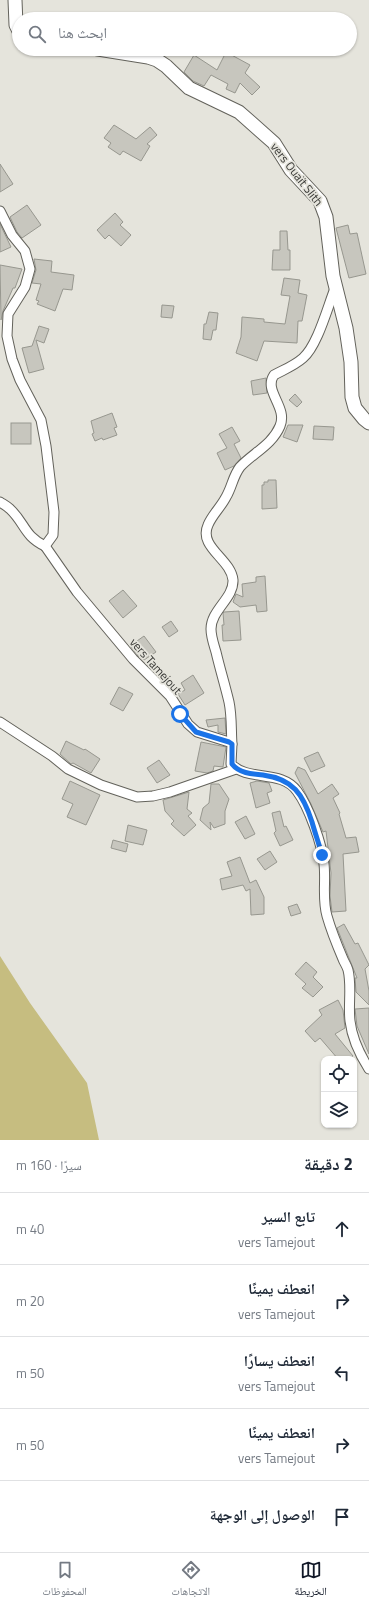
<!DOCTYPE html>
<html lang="ar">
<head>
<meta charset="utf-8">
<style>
	:root { --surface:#fff; --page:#f6f6f7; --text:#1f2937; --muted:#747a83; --line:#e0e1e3; --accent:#111827 }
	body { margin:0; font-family:"Titillium Web","Noto Naskh Arabic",sans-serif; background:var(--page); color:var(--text); direction:rtl }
	.controls { position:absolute; right:12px; bottom:12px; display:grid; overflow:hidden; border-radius:8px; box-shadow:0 1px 3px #0004 }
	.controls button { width:36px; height:36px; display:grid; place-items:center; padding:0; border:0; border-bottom:1px solid var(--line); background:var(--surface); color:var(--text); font:20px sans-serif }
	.stop { position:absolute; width:12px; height:12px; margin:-9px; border:3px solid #1a73e8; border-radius:50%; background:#fff }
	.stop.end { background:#1a73e8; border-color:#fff; box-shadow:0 1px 4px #0008 }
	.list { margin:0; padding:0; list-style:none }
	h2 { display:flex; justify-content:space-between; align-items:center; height:52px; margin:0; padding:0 16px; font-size:17px }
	h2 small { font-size:13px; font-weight:400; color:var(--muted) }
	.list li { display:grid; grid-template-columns:26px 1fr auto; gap:12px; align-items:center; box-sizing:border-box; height:72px; padding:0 16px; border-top:1px solid var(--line) }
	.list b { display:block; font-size:15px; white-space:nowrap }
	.list p { margin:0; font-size:13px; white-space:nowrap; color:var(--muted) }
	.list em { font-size:13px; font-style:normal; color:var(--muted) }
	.icon { flex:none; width:22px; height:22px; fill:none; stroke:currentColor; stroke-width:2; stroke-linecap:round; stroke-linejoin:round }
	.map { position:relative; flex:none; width:369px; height:1140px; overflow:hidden; direction:ltr }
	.search { position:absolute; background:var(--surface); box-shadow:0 1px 3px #0004; left:12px; right:12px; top:12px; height:44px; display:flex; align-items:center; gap:10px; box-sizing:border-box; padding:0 14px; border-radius:22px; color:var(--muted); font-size:15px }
	.sheet { height:412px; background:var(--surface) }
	nav { display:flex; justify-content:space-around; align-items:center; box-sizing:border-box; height:56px; border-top:1px solid var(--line); background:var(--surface); font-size:11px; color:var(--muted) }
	nav a { display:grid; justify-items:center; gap:2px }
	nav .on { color:var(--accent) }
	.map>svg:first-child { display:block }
	.green { fill:#c6bd80 }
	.building { fill:#c7c6be; stroke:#97978f }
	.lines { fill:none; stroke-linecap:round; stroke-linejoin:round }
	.street-casing { stroke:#63625b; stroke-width:11 }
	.secondary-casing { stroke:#63625b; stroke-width:15 }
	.street { stroke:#fff; stroke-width:9 }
	.secondary { stroke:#fff; stroke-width:13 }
	.route { stroke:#1a73e8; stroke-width:5 }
	.labels { text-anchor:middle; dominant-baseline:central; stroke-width:3.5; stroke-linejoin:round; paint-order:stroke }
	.street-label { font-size:12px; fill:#363633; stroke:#e5e4dc }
</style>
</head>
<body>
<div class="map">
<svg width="369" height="1140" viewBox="0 0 369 1140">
	<rect width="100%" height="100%" fill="#e5e4dc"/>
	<polygon class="green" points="0,956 30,1003 87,1083 99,1140 0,1140"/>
	<g class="building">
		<polygon points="226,52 250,65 245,73 260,87 252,95 240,83 235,93 226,89 228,84 211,75 204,86 193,81 184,72 194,55 217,70"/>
		<polygon points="114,125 136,139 150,127 157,135 147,144 150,146 141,161 123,151 120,155 108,147 111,143 104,138"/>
		<polygon points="0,164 13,184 0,192"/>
		<polygon points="27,205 41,225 22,238 17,232 10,217"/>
		<polygon points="115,213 123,222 120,225 131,235 121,246 109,235 105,239 97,230"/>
		<polygon points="0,224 11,247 0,252"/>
		<polygon points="348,225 350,234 357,233 366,274 349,278 336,228"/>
		<polygon points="280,231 287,231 288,250 290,250 290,270 272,270 273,250 280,250"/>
		<polygon points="34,259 52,261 51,272 74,275 72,290 63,289 55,311 37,304 39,301 36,300 41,284 32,283 36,270"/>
		<polygon points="0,265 22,269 15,288 13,288 3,311 1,320"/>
		<polygon points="284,278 300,280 298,293 307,295 302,321 298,321 297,343 264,341 257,361 236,353 241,337 242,317 264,319 264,322 285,324 290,296 281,295"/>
		<polygon points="162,305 174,306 172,318 161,317"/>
		<polygon points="209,312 218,313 216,330 213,330 211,340 203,339 204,324 206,324"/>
		<polygon points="39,326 49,329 44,343 36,340 44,369 29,373 22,348 32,346"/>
		<polygon points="266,378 267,393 253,395 251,381"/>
		<polygon points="295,394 302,402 297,407 289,400"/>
		<polygon points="112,413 117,427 114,428 117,435 103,440 102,438 95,441 92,434 94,433 91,421"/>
		<rect x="11" y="423" width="20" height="21"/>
		<polygon points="288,425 303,425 297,442 283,437"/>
		<polygon points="314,426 334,427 333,440 313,439"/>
		<polygon points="232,427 240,441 234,444 241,458 234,466 225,470 217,453 227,448 219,434"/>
		<polygon points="268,480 276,480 277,508 262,509 262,485 264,485 264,482 268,482"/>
		<polygon points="265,576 267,611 257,612 256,605 240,607 233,602 236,594 243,597 242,584 256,582 256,577"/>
		<polygon points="123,590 137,606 123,618 109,601"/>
		<polygon points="239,611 241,640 223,641 222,625 224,625 223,613 224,612"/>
		<polygon points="171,621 178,631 169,637 162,627"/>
		<polygon points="144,636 156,652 144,660 141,655 139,657 130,646"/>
		<polygon points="193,675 204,693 185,705 178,694 185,690 181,683"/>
		<polygon points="119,687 133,694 123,711 110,704"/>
		<polygon points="225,718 226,734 218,732 218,725 208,727 206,720"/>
		<polygon points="66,741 84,750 85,749 100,759 91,773 73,763 71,764 60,754"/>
		<polygon points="201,742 226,747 223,767 214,766 213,771 207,773 195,771"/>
		<polygon points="318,752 325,766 311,772 304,758"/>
		<polygon points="159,760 170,775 157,783 147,768"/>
		<polygon points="298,767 305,770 318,794 332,784 339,794 333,798 340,813 339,814 346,838 356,837 359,852 343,854 346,911 332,912 330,896 331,873 326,831 323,832 311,804 295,773"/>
		<polygon points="70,781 100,795 86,825 67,817 73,804 62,799"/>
		<polygon points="257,781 269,783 272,791 267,793 270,803 256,808 250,783"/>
		<polygon points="211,784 219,784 229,799 225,811 225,824 214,828 210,822 211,830 200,820 203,808 209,803"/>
		<polygon points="189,792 187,809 192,813 188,816 196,825 184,836 171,824 174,821 165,811 163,800"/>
		<polygon points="280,811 284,827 286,826 293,840 280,846 274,833 276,831 272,813"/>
		<polygon points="246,816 255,834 245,839 235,822"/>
		<polygon points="128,825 147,830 143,845 125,841"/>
		<polygon points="113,840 128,844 126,852 111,848"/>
		<polygon points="270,851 277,862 265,870 257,859"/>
		<polygon points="240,857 250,883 256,880 264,897 264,914 251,915 250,889 246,891 243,885 222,890 220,879 232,876 227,862"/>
		<polygon points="297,904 301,913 291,916 288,907"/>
		<polygon points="344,924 355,944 358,943 369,965 365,969 369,991 369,1005 356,992 355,978 357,978 337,928"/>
		<polygon points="306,962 317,972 313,977 323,987 313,997 302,988 306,984 295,974"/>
		<polygon points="338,1000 343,1010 345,1028 335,1034 353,1056 349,1059 338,1059 320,1038 315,1042 305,1031 322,1015 319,1010"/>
		<polygon points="369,1008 369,1054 357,1026 355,1009"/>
	</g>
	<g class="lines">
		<defs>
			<g id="street">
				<polyline points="0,211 12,235 25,251 30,269 25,287 8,314 7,336 12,359 20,380 41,420 46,446 54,512 53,535 45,546"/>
				<path d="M0 502C3 504 7 506 10 509 25 523 24 536 45 546"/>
				<path d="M45 546 77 592 133 659 170 696 188 724 197 732 229 742 232 744 231 764C248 782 281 769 297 791 309 807 322 844 324 864 326 881 322 899 327 916 331 930 337 945 343 959 344 962 347 966 348 970 352 986 348 1005 350 1021 352 1038 360 1055 369 1069"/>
				<polyline points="0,722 52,756 68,769 101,785 137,797 153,796 170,792 236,769"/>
				<path d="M232 744C231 731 232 716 229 702 225 685 220 669 216 652 214 645 211 637 211 629 211 610 234 598 233 580 231 559 198 547 208 525 212 515 221 507 226 497 232 487 233 476 240 467 253 453 272 445 280 426 288 407 263 391 274 375 283 370 294 366 303 358 318 345 328 305 336 286"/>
			</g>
			<g id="secondary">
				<polyline points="15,0 16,25 19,31"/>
				<polyline points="98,49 148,57 157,60 166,66 189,88 239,112 274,143 291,170 320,201 326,217 333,276 346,328 351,362 352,397 355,408 364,419 369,423"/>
			</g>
		</defs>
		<use href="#street" class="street-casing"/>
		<use href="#secondary" class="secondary-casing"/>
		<use href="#street" class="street"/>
		<use href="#secondary" class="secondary"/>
	</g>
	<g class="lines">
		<path class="route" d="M180 714 196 732 229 742 232 744V764C239 773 251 774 263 775 293 779 303 794 312 822 315 833 319 844 322 855"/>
	</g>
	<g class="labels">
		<g class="street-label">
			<text transform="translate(297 174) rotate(52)">vers Ouaït Slith</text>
			<text transform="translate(156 666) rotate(48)">vers Tamejout</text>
		</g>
	</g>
</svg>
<div class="controls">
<button><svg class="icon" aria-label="locate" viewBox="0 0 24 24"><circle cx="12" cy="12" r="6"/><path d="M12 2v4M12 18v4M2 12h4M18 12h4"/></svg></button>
<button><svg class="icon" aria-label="layers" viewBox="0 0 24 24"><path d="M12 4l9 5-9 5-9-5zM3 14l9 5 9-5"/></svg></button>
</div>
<div class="stop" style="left:180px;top:714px"></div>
<div class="stop end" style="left:322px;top:855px"></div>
<div class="search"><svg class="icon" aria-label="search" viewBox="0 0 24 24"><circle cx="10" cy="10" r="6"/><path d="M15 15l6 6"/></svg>ابحث هنا</div>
</div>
<section class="sheet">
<h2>2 دقيقة<small>سيرًا · 160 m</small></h2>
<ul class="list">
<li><svg class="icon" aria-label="ahead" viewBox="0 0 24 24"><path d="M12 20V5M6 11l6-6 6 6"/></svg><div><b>تابع السير</b><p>vers Tamejout</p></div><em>40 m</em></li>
<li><svg class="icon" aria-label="right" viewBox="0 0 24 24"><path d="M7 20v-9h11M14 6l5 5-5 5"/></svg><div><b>انعطف يمينًا</b><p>vers Tamejout</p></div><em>20 m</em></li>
<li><svg class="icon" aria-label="left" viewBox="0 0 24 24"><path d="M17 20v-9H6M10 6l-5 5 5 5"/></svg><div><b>انعطف يسارًا</b><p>vers Tamejout</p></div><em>50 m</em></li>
<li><svg class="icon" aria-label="right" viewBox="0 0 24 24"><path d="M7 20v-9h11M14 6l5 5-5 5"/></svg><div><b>انعطف يمينًا</b><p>vers Tamejout</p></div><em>50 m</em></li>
<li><svg class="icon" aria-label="arrive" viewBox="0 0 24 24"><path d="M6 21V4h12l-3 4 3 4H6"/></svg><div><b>الوصول إلى الوجهة</b></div></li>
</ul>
</section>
<nav>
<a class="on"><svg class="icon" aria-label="map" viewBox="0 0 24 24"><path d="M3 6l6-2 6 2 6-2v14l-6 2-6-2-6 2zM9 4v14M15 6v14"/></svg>الخريطة</a>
<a><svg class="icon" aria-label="directions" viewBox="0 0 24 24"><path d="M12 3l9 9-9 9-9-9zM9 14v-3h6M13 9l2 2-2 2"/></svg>الاتجاهات</a>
<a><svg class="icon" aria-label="saved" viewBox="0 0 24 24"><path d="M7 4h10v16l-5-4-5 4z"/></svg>المحفوظات</a>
</nav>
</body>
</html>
